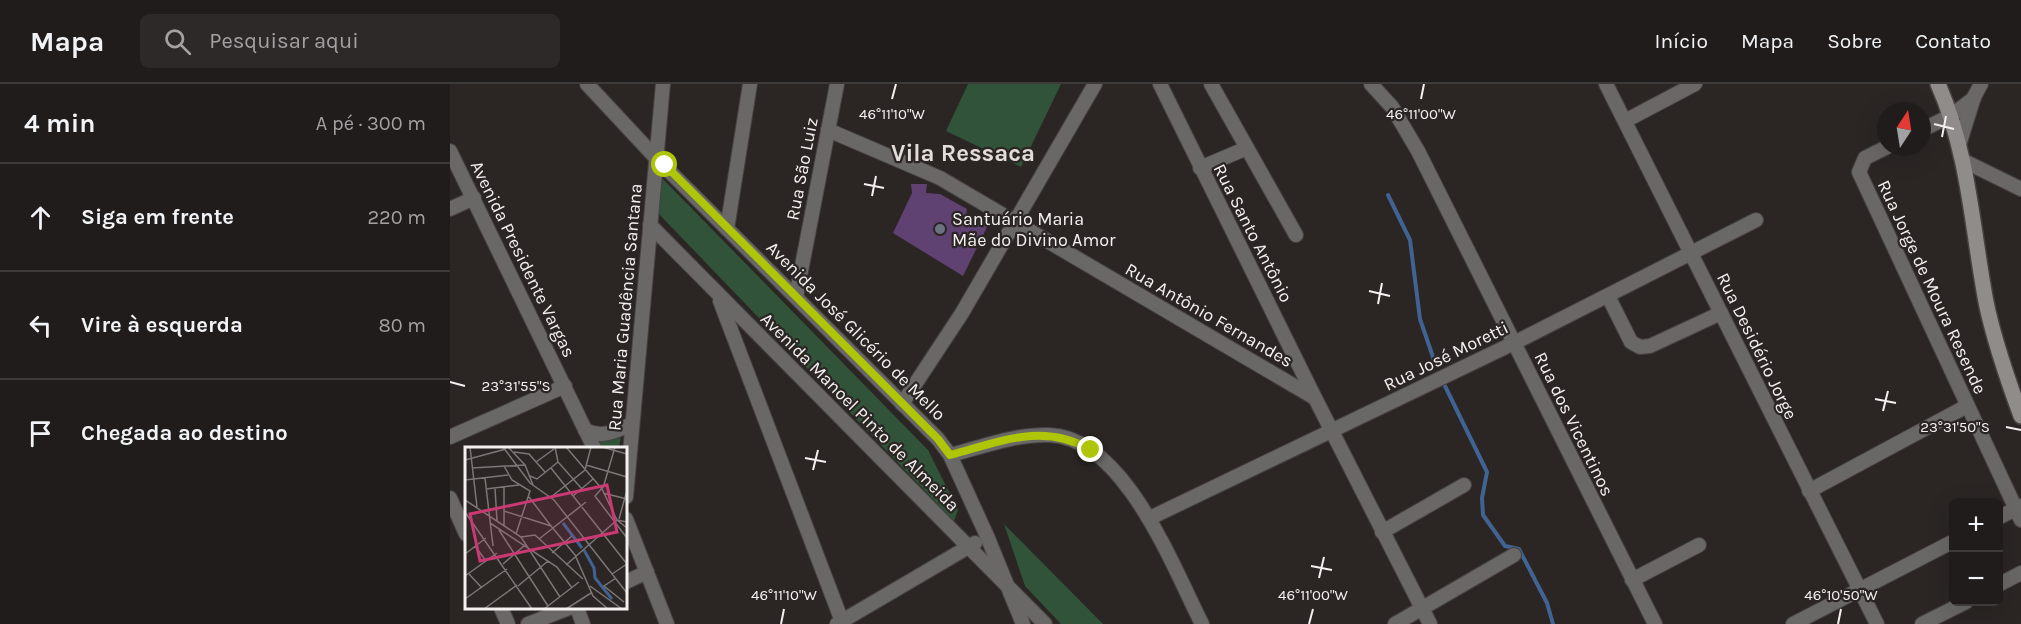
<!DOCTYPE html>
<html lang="pt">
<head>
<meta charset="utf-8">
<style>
	:root { --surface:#201c1b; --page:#2d2928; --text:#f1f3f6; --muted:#a2a1a3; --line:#3d3a3a }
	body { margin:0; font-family:Karla,sans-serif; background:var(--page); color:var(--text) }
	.controls { position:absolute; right:18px; bottom:18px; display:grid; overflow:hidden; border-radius:9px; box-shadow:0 6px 24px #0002 }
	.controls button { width:54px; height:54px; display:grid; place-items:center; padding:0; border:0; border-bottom:2px solid var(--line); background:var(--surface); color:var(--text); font:30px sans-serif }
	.compass { position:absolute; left:1427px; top:18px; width:54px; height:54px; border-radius:50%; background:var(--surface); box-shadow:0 6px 24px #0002; rotate:12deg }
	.stop { position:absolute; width:18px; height:18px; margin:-14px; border:4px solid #afc507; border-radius:50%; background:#fff }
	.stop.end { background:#afc507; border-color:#fff; box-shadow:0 2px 6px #0008 }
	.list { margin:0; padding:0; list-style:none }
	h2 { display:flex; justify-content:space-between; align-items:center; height:78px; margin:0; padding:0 24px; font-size:26px }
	h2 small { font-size:20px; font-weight:400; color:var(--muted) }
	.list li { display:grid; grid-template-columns:39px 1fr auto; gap:18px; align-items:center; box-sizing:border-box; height:108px; padding:0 24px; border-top:2px solid var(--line) }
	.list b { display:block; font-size:22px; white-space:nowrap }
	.list em { font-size:20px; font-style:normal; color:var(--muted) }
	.icon { flex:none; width:33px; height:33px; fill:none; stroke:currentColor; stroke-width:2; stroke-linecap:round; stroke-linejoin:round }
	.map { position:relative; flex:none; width:1571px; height:540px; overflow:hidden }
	header { display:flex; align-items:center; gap:36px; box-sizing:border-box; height:84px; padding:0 30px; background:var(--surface); border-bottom:2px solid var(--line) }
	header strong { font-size:28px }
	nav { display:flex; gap:33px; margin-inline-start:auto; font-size:21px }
	.search { width:420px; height:54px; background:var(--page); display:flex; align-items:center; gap:15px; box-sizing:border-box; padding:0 21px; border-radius:9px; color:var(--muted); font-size:22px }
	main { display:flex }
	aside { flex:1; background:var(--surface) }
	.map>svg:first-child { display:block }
	.green { fill:#315339 }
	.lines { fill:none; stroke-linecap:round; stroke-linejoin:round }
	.stream { stroke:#406393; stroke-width:4 }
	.building { fill:#5f4172 }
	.street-casing { stroke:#474241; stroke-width:16 }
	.secondary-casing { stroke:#474241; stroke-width:18 }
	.street { stroke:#6a6767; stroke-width:14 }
	.secondary { stroke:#908c8a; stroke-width:15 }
	.route { stroke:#afc507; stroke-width:8 }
	.ticks { fill:none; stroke:#f5f1f0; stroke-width:2 }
	.worship-dot { fill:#6b7280; stroke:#2b2624; stroke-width:2 }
	.labels { text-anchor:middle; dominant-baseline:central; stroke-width:4.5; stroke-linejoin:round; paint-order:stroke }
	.street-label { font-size:18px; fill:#f5f1f0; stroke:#2b2624 }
	.poi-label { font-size:18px; fill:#f5f1f0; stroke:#2b2624; text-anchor:start }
	.district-label { font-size:24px; font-weight:bold; fill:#e3dcd9; stroke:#2b2624 }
	.inset-river { fill:none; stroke:#406393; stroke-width:3 }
	.inset-road { fill:none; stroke:#7c7776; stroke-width:1.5 }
	.view { fill:#ca3971; fill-opacity:0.15; stroke:#ca3971; stroke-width:3 }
	.inset-edge { fill:none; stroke:#f5f1f0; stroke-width:3 }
	.ticks-label { font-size:15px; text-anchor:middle; fill:#f5f1f0; stroke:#2b2624; stroke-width:4.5; stroke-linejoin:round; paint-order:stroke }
</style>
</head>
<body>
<header>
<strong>Mapa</strong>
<div class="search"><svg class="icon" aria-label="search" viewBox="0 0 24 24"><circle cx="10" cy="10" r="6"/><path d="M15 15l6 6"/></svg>Pesquisar aqui</div>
<nav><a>Início</a><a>Mapa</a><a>Sobre</a><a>Contato</a></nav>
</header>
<main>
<aside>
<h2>4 min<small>A pé · 300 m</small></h2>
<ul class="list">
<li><svg class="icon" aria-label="ahead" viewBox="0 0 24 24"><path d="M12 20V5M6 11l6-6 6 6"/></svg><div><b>Siga em frente</b></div><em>220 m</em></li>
<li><svg class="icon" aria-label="left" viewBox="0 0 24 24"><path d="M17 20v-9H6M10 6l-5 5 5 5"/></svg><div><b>Vire à esquerda</b></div><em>80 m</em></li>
<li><svg class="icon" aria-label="arrive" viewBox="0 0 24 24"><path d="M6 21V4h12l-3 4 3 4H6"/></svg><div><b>Chegada ao destino</b></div></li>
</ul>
</aside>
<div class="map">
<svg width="1571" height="540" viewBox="0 0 1571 540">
	<rect width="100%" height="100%" fill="#2b2624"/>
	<g class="green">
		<polygon points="518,0 611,0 571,83 496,47"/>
		<polygon points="210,92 478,366 508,426 504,437 208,129"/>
		<polygon points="171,352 169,364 149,364 145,354 156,356"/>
		<polygon points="554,440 653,540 611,540 575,502"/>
	</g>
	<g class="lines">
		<g class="stream">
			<polyline points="938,111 960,156 970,235 984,276"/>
			<polyline points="995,302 1037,388 1032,414 1033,431 1055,462 1069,465 1097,519 1103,540"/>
		</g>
	</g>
	<polygon class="building" points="461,100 477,100 476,109 490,110 517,125 516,132 538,141 513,192 443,149 462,109"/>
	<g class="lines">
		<defs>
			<g id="street">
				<polyline points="137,0 206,74 488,355 500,371 537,452 573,540"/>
				<polyline points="710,0 865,314"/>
				<polyline points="761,0 846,151"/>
				<polyline points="921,0 942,23 968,67 1205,540"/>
				<polyline points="1156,0 1427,540"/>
				<polyline points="1175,37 1245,0"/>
				<polyline points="378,46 490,94 865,314 980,540"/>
				<polyline points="1472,46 1502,31 1524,14"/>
				<polyline points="1510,58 1524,13 1531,0"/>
				<polyline points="1437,63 1415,74 1409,88 1571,436"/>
				<polyline points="0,67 144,364"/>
				<polyline points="1514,77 1571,105"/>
				<polyline points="750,84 797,64"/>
				<polyline points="0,125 24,114"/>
				<polyline points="200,141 595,540"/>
				<polyline points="277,145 300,0"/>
				<polyline points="1158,212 1181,258 1190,263 1200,262 1271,229"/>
				<polyline points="346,213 387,0"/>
				<polyline points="270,217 393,540"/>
				<polyline points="452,320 512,229 645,0"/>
				<path d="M135 346C152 355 166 347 182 340"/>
				<polyline points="0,353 115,302"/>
				<path d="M500 371C532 363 565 350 599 351 674 353 723 483 752 540"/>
				<polyline points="1359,407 1517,322"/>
				<polyline points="176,413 213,0"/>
				<polyline points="0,414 16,450"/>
				<polyline points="700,434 1064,259 1306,136"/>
				<polyline points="1548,434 1571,422"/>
				<polyline points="176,435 217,540"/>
				<polyline points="932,448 1014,401"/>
				<polyline points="1182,496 1249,461"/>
				<polyline points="176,498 197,488"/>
				<polyline points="1548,501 1571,489"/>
				<polyline points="51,524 58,540"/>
				<polyline points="127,524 133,540"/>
				<polyline points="78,540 119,524"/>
				<polyline points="387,540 525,459"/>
				<polyline points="945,540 1064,471"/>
				<polyline points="1343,540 1504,457"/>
				<polyline points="1472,540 1516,518"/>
			</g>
			<path id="secondary" d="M1488 0C1519 70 1522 144 1536 218 1544 257 1557 294 1571 332"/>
		</defs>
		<use href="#street" class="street-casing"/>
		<use href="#secondary" class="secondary-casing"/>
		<use href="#street" class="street"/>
		<use href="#secondary" class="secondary"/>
	</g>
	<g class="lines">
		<path class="route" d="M215 81 488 355 500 371C549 358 593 338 641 366"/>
	</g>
	<path class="ticks" d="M442 15 446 0M971 15 974 0M1484 40 1504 45M1492 53 1496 32M414 100 434 104M422 112 426 92M919 207 940 212M928 220 932 199M0 298 15 302M1425 315 1446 319M1433 327 1438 307M1556 343 1571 346M355 374 376 378M363 386 368 366M861 482 882 486M869 494 874 473M331 540 334 525M859 540 863 525M1388 540 1391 525"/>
	<circle class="worship-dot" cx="490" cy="145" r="6"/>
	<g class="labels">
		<g class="street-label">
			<text transform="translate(352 85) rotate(-79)">Rua São Luiz</text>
			<text transform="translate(803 149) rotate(63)">Rua Santo Antônio</text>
			<text transform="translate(73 175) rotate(64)">Avenida Presidente Vargas</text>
			<text transform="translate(1482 203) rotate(65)">Rua Jorge de Moura Resende</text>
			<text transform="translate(175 223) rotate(-85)">Rua Maria Guadência Santana</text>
			<text transform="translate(759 231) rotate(30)">Rua Antônio Fernandes</text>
			<text transform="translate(406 247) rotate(45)">Avenida José Glicério de Mello</text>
			<text transform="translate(1307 262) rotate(64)">Rua Desidério Jorge</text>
			<text transform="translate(996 272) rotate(-26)">Rua José Moretti</text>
			<text transform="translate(410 328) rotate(45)">Avenida Manoel Pinto de Almeida</text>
			<text transform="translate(1124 340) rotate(64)">Rua dos Vicentinos</text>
		</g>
		<g class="poi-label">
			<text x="502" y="135">Santuário Maria<tspan x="502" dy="21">Mãe do Divino Amor</tspan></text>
		</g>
		<g class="district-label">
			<text x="513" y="69">Vila Ressaca</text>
		</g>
	</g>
	<g transform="translate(15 363)">
		<rect width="162" height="162" fill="#2b2624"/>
		<path class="inset-river" d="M98 76 117 101M119 103 129 121 130 131 147 152"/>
		<path class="inset-road" d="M5 0 12 60M38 0 65 36 89 53 162 146M43 0 60 18 68 38M90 0 93 15 117 42M101 0 137 42 152 73 162 81M137 0 162 7M49 5 64 7 80 25M0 13 41 2M71 15 89 2M121 18 162 30M39 19 47 33 65 44 51 87M7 21 60 18M86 21 162 117M65 29 72 32 93 15M20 31 28 99M0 33 43 28M39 40V79M138 40 130 49 162 91M30 41 32 74M138 41 150 0M21 42 54 38M138 46 162 52M108 49 128 32M64 50 86 79M86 50 120 23 126 0M0 53 56 90 95 150M39 64 86 79 110 108 128 149 143 162M0 65 67 162M154 72 162 43M25 76 92 120 107 141M34 83 83 159M56 90 70 88 118 132M74 92 121 55M10 99 21 114M87 106 107 89M0 107 21 91M38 117 61 97M101 118 152 73 162 75M4 127 17 141M147 127 162 117M0 129 32 106M151 131 139 139 159 155M53 139 83 114M125 139 157 162M0 152 42 122M19 162 52 138M79 162 114 135M101 162 126 146"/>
		<path class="view" d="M142 38 152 85 15 114 5 67Z"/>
		<rect width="162" height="162" class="inset-edge"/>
	</g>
	<g class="ticks-label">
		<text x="442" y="35">46°11'10"W</text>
		<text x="971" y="35">46°11'00"W</text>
		<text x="66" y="307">23°31'55"S</text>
		<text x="1505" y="348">23°31'50"S</text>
		<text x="334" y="516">46°11'10"W</text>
		<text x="863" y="516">46°11'00"W</text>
		<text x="1391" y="516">46°10'50"W</text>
	</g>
</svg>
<div class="controls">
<button>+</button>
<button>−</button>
</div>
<svg class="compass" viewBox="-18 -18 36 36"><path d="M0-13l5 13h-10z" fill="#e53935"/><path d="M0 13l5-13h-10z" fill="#a2a1a3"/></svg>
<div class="stop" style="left:215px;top:81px"></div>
<div class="stop end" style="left:641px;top:366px"></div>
</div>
</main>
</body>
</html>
